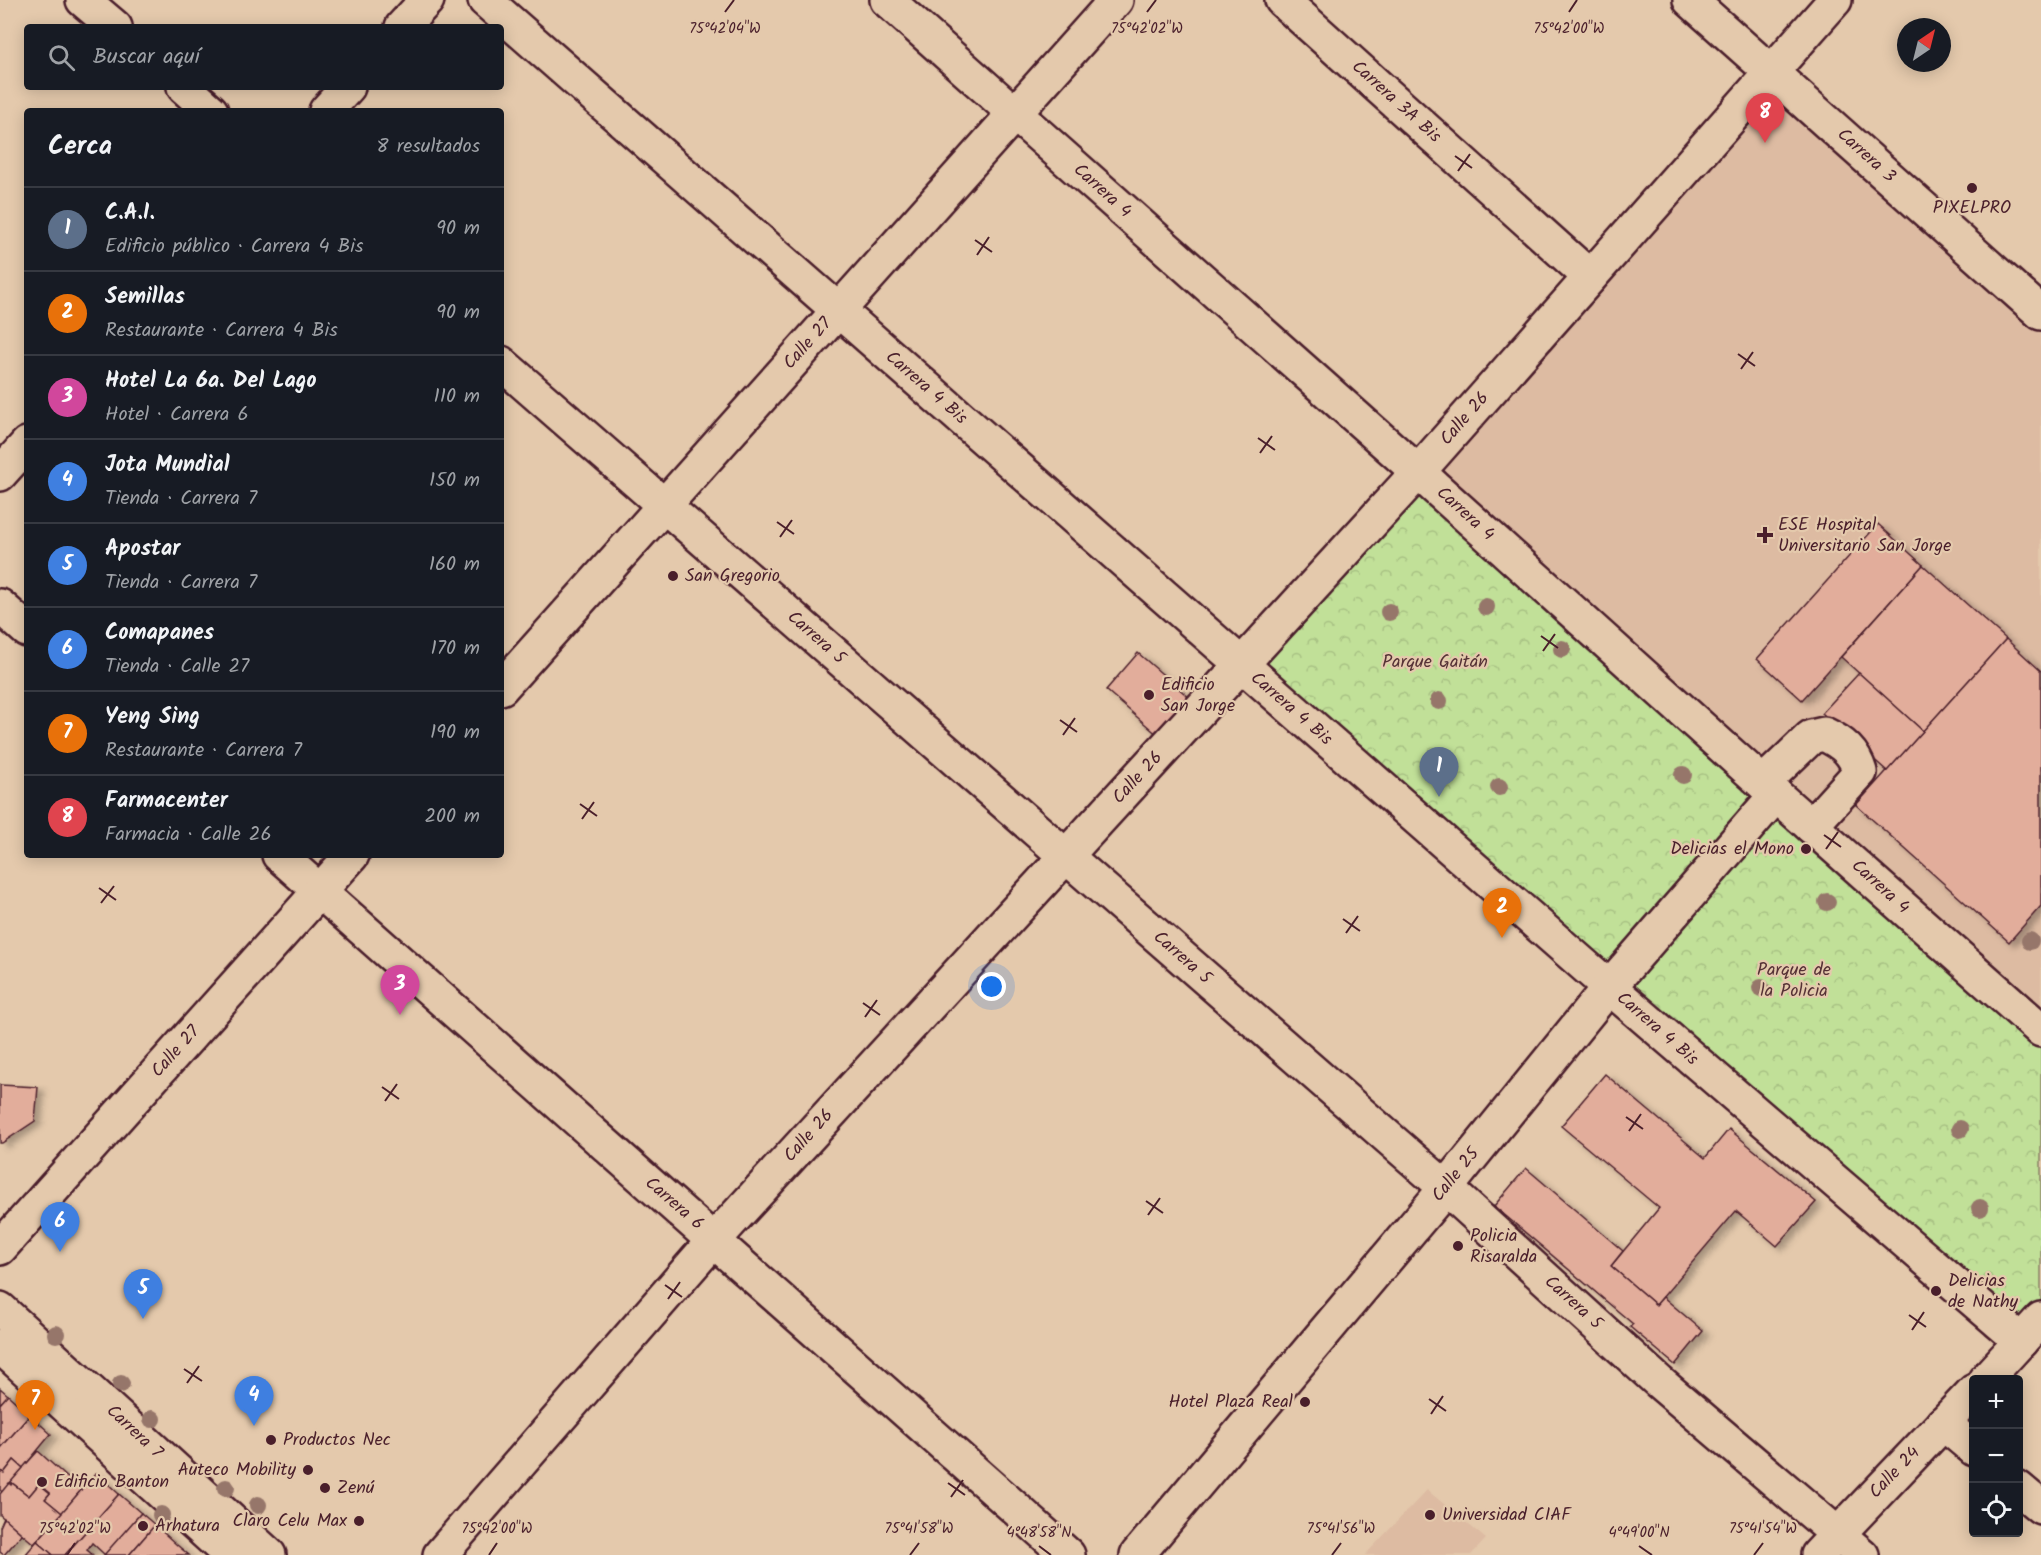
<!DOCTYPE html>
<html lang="es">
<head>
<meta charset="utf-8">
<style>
	:root { --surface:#171b24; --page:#20242c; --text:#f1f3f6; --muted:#9ea1a6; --line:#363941; --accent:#a6949b }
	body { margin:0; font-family:Kalam,sans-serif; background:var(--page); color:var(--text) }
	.controls { position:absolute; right:18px; bottom:18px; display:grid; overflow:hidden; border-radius:6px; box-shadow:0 3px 15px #0003 }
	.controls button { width:54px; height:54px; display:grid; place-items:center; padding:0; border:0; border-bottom:2px solid var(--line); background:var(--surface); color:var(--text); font:30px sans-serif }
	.compass { position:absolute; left:1897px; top:18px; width:54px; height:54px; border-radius:50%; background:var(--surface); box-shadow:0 3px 15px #0003; rotate:35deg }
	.you { position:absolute; left:992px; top:987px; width:21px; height:21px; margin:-15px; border:4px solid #fff; border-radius:50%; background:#1a73e8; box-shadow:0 0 0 9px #1a73e833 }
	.badge { display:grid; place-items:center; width:39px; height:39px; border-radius:50%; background:var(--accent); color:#fff; font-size:20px; font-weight:700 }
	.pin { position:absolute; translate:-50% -50px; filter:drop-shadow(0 2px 3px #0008) }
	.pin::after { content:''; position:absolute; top:32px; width:21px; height:18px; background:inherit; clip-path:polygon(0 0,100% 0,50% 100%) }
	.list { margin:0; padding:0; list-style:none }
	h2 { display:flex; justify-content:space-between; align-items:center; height:78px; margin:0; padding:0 24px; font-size:26px }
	h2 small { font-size:20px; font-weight:400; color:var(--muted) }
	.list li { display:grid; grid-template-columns:39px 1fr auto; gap:18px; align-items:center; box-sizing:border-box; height:84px; padding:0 24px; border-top:2px solid var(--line) }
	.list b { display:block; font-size:22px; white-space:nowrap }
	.list p { margin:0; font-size:20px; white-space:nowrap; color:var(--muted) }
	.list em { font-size:20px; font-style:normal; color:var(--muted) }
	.icon { flex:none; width:33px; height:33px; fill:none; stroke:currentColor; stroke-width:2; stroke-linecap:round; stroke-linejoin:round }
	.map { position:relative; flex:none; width:2041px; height:1555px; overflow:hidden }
	.search { position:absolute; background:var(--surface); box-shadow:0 3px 15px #0003; left:24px; top:24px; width:480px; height:66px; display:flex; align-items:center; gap:15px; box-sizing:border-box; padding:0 21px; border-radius:6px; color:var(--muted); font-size:22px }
	.panel { position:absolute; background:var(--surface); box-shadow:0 3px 15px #0003; left:24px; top:108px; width:480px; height:750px; border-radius:6px }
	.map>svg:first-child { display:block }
	.built { fill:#ddbba2 }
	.park { fill:url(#park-crowns); stroke:#868062; stroke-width:1.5 }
	.building { fill:#e2ad9b; stroke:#4a1f2b; stroke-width:1.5; filter:url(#shadow) }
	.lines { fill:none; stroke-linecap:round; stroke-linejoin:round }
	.minor-casing { stroke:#4a1f2b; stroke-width:38 }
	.major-casing { stroke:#4a1f2b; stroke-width:38 }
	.minor { stroke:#e4c9ac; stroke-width:33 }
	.major { stroke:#e4c9ac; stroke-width:33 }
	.tree { fill:#96766b }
	.ticks { fill:none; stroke:#4a1f2b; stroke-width:2 }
	.poi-dot { fill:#4a1f2b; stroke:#e4c9ac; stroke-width:2 }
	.labels { text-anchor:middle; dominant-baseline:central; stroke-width:4.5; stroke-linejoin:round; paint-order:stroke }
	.street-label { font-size:18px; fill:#4a1f2b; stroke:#e4c9ac }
	.poi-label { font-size:18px; fill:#4a1f2b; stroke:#e4c9ac; text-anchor:start }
	.park-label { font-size:18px; fill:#563236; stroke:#e4c9ac }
	.ticks-label { font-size:15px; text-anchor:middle; fill:#4a1f2b; stroke:#e4c9ac; stroke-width:4.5; stroke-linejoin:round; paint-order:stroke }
</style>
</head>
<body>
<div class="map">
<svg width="2041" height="1555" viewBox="0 0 2041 1555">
	<defs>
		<pattern id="park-crowns" width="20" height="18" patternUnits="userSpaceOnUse" patternTransform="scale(1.5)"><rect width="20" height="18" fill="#c1e098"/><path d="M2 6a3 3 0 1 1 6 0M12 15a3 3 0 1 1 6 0" fill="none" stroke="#a7c083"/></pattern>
		<filter id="shadow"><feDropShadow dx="6" dy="4" stdDeviation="3" flood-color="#0004"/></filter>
	</defs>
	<rect width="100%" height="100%" fill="#e4c9ac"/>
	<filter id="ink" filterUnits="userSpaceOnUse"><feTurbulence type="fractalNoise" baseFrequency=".0167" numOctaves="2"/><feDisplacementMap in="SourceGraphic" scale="12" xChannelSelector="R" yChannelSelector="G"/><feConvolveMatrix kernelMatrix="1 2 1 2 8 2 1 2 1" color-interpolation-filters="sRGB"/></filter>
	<g filter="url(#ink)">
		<g class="built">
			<polygon points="1772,72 2041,313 2041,1030 1418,472"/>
			<polygon points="1427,1490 1486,1539 1471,1555 1365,1555"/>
		</g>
		<polygon class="park" points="1418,472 2041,1030 2041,1319 2021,1341 1242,666"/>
		<g class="building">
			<polygon points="1878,524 1923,565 1802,700 1757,659"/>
			<polygon points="1923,565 2006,639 1923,731 1841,657"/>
			<polygon points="2006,639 2041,671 2041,906 2009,942 1856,805"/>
			<polygon points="1138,653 1192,700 1160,737 1106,690"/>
			<polygon points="1859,673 1923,731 1887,771 1822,713"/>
			<polygon points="1605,1074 1705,1158 1729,1129 1816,1202 1777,1246 1736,1211 1656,1305 1611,1266 1659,1208 1561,1126"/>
			<polygon points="0,1085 38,1087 35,1121 2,1143 0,1143"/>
			<polygon points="1526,1168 1623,1251 1611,1266 1656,1305 1663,1297 1703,1331 1675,1365 1630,1327 1633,1324 1494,1206"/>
			<polygon points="0,1388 8,1395 0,1404"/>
			<polygon points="8,1395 30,1415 0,1449 0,1404"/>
			<polygon points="30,1415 51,1434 23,1468 14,1460 4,1473 0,1471 0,1449"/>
			<polygon points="38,1451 81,1490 62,1513 45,1499 50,1493 39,1484 29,1496 12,1483 11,1485 9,1483"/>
			<polygon points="14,1460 23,1468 2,1492 0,1490 0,1471 4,1473"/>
			<polygon points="96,1473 119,1494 65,1555 53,1555 37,1541"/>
			<polygon points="9,1483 11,1485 12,1483 29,1496 39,1484 50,1493 45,1499 62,1513 34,1544 0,1515 0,1494"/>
			<polygon points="119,1494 141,1513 105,1555 92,1543 87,1550 93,1555 65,1555"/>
			<polygon points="141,1513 155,1525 129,1555 104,1555"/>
			<polygon points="4,1518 22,1534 4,1555 0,1552 0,1527"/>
			<polygon points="155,1525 177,1545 189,1555 129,1555"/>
			<polygon points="37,1541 52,1554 51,1555 25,1555"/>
		</g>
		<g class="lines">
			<defs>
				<g id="minor">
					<polyline points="83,0 115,27"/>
					<polyline points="485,0 1609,987 2021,1341"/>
					<polyline points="1282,0 1590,277"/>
					<polyline points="1690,0 2041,313"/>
					<polyline points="402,27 427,0"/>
					<polyline points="184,87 211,111"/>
					<polyline points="326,111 348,87"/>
					<polyline points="501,363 1446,1188 1659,1382 1862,1555"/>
					<polyline points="0,474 27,444"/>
					<polyline points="0,606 27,630"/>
					<polyline points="501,688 1116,0"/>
					<path d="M1763 783 1811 737 1824 734C1843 743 1854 752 1860 772L1811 826"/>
					<polyline points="279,855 1068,1555"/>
					<polyline points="0,1248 352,855"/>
					<polyline points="0,1346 230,1555"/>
					<polyline points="1985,1380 2041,1319"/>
					<polyline points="1943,1423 1974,1449"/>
					<polyline points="2018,1488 2041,1507"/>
					<polyline points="440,1555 714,1240 1418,472 1835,0"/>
					<polyline points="1137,1555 1446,1188 1609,987 1776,795"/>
					<polyline points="1818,1555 1974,1391"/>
				</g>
				<g id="major">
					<polyline points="887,0 1418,472 1776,795 2041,1030"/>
					<polyline points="0,1309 269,1555"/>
				</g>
			</defs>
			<use href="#minor" class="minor-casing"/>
			<use href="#major" class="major-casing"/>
			<use href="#minor" class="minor"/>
			<use href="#major" class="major"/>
		</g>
		<g class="tree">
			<circle cx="1486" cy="607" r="9"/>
			<circle cx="1389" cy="612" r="9"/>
			<circle cx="1562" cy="649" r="9"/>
			<circle cx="1439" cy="701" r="9"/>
			<circle cx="1683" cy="775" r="9"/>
			<circle cx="1499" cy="787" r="9"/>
			<circle cx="1827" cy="902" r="9"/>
			<circle cx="2030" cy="941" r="9"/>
			<circle cx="1761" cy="988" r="9"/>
			<circle cx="1960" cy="1129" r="9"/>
			<circle cx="1980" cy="1208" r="9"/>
			<circle cx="56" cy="1334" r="9"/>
			<circle cx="121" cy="1384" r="9"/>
			<circle cx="152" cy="1419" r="9"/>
			<circle cx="226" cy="1488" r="9"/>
			<circle cx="258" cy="1505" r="9"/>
			<circle cx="161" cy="1515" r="9"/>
		</g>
	</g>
	<path class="ticks" d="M725 12 734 0M1147 12 1156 0M1569 12 1577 0M1455 156 1472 168M1458 171 1470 154M975 240 992 252M977 255 989 237M1738 354 1755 366M1741 369 1753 352M1258 438 1275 450M1260 453 1272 436M777 522 794 534M780 537 792 520M1541 636 1558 648M1543 651 1555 634M1060 720 1077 732M1063 735 1075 718M580 804 597 816M582 819 594 802M1824 835 1841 847M1826 849 1838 832M99 888 116 900M101 903 114 886M1343 919 1360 931M1346 933 1358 916M863 1003 880 1015M865 1017 877 1000M382 1087 399 1099M385 1101 397 1084M1626 1117 1643 1129M1629 1131 1641 1114M1146 1201 1163 1213M1148 1215 1160 1198M665 1285 682 1297M668 1299 680 1282M1909 1315 1926 1327M1912 1330 1924 1312M184 1369 202 1381M187 1383 199 1366M1429 1399 1446 1411M1431 1414 1443 1396M948 1483 965 1495M951 1497 963 1480M1039 1546 1051 1555M1639 1546 1652 1555M67 1555 75 1543M489 1555 497 1543M910 1555 919 1543M1332 1555 1341 1543M1754 1555 1763 1543"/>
	<g class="poi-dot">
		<circle cx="1972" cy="188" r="6"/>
		<path d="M1762 526h6v6h6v6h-6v6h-6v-6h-6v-6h6z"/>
		<circle cx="673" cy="576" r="6"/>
		<circle cx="1149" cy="695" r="6"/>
		<circle cx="1806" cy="849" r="6"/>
		<circle cx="1458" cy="1246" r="6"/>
		<circle cx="1936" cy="1291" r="6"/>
		<circle cx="1305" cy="1402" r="6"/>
		<circle cx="271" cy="1440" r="6"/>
		<circle cx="308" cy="1470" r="6"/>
		<circle cx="42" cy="1482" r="6"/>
		<circle cx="325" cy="1488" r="6"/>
		<circle cx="1430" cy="1515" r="6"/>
		<circle cx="359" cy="1521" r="6"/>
		<circle cx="143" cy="1526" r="6"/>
	</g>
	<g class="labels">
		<g class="street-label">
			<text transform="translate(1396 102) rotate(42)">Carrera 3A Bis</text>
			<text transform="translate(1866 156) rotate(42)">Carrera 3</text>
			<text transform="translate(1102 191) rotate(42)">Carrera 4</text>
			<text transform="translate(808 344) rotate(-48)">Calle 27</text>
			<text transform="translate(926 388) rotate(41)">Carrera 4 Bis</text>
			<text transform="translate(1465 419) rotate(-49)">Calle 26</text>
			<text transform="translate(1465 514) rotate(42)">Carrera 4</text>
			<text transform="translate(816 638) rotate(41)">Carrera 5</text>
			<text transform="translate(1291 709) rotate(41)">Carrera 4 Bis</text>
			<text transform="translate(1138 778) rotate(-47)">Calle 26</text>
			<text transform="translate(1880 887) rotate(42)">Carrera 4</text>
			<text transform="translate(1182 958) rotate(41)">Carrera 5</text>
			<text transform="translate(1657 1029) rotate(41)">Carrera 4 Bis</text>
			<text transform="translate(176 1052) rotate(-48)">Calle 27</text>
			<text transform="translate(809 1136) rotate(-48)">Calle 26</text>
			<text transform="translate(1456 1175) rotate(-51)">Calle 25</text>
			<text transform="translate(674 1204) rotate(41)">Carrera 6</text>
			<text transform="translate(1573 1303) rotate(42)">Carrera 5</text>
			<text transform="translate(134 1432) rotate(43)">Carrera 7</text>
			<text transform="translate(1895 1473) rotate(-46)">Calle 24</text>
		</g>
		<g class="poi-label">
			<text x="1972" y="208" text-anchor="middle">PIXELPRO</text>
			<text x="1778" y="525">ESE Hospital<tspan x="1778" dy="21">Universitario San Jorge</tspan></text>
			<text x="685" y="576">San Gregorio</text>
			<text x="1161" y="685">Edificio<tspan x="1161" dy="21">San Jorge</tspan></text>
			<text x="1794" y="849" text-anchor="end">Delicias el Mono</text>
			<text x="1470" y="1236">Policia<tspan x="1470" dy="21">Risaralda</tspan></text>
			<text x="1948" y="1281">Delicias<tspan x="1948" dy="21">de Nathy</tspan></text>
			<text x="1293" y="1402" text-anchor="end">Hotel Plaza Real</text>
			<text x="283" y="1440">Productos Nec</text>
			<text x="296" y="1470" text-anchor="end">Auteco Mobility</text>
			<text x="54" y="1482">Edificio Banton</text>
			<text x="337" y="1488">Zenú</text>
			<text x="1442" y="1515">Universidad CIAF</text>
			<text x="347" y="1521" text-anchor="end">Claro Celu Max</text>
			<text x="155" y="1526">Arhatura</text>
		</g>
		<g class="park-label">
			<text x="1435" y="662">Parque Gaitán</text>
			<text x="1794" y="970">Parque de<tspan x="1794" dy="21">la Policia</tspan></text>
		</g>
	</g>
	<g class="ticks-label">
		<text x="725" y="33">75°42'04"W</text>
		<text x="1147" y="33">75°42'02"W</text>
		<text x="1569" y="33">75°42'00"W</text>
		<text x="75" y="1533">75°42'02"W</text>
		<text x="497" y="1533">75°42'00"W</text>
		<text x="919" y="1533">75°41'58"W</text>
		<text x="1341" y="1533">75°41'56"W</text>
		<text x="1763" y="1533">75°41'54"W</text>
		<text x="1039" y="1537">4°48'58"N</text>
		<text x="1639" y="1537">4°49'00"N</text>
	</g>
</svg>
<div class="controls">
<button>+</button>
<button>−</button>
<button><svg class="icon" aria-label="locate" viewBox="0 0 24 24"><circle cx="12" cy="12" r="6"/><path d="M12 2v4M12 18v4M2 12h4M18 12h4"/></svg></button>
</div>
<svg class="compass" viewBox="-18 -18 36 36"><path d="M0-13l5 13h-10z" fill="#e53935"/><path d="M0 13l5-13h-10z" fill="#9ea1a6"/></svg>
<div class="you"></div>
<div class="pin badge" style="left:1439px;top:797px;background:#5c6f8a">1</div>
<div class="pin badge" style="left:1502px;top:938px;background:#e8710a">2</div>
<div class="pin badge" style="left:400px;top:1015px;background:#d1479c">3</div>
<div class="pin badge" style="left:254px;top:1426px;background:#3f7fe0">4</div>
<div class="pin badge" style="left:143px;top:1319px;background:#3f7fe0">5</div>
<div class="pin badge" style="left:60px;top:1252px;background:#3f7fe0">6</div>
<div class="pin badge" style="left:35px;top:1430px;background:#e8710a">7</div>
<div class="pin badge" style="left:1765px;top:143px;background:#e0444e">8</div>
<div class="search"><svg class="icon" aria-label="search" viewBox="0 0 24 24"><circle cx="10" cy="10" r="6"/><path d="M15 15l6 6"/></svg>Buscar aquí</div>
<section class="panel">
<h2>Cerca<small>8 resultados</small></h2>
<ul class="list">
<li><span class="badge" style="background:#5c6f8a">1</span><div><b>C.A.I.</b><p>Edificio público · Carrera 4 Bis</p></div><em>90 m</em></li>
<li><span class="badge" style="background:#e8710a">2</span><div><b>Semillas</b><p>Restaurante · Carrera 4 Bis</p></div><em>90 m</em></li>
<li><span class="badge" style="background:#d1479c">3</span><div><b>Hotel La 6a. Del Lago</b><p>Hotel · Carrera 6</p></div><em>110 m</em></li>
<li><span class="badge" style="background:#3f7fe0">4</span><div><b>Jota Mundial</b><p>Tienda · Carrera 7</p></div><em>150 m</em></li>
<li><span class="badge" style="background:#3f7fe0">5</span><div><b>Apostar</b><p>Tienda · Carrera 7</p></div><em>160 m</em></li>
<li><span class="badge" style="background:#3f7fe0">6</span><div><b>Comapanes</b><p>Tienda · Calle 27</p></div><em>170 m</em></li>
<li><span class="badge" style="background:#e8710a">7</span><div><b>Yeng Sing</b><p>Restaurante · Carrera 7</p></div><em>190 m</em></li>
<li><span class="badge" style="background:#e0444e">8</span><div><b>Farmacenter</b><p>Farmacia · Calle 26</p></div><em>200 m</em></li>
</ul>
</section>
</div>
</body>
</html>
